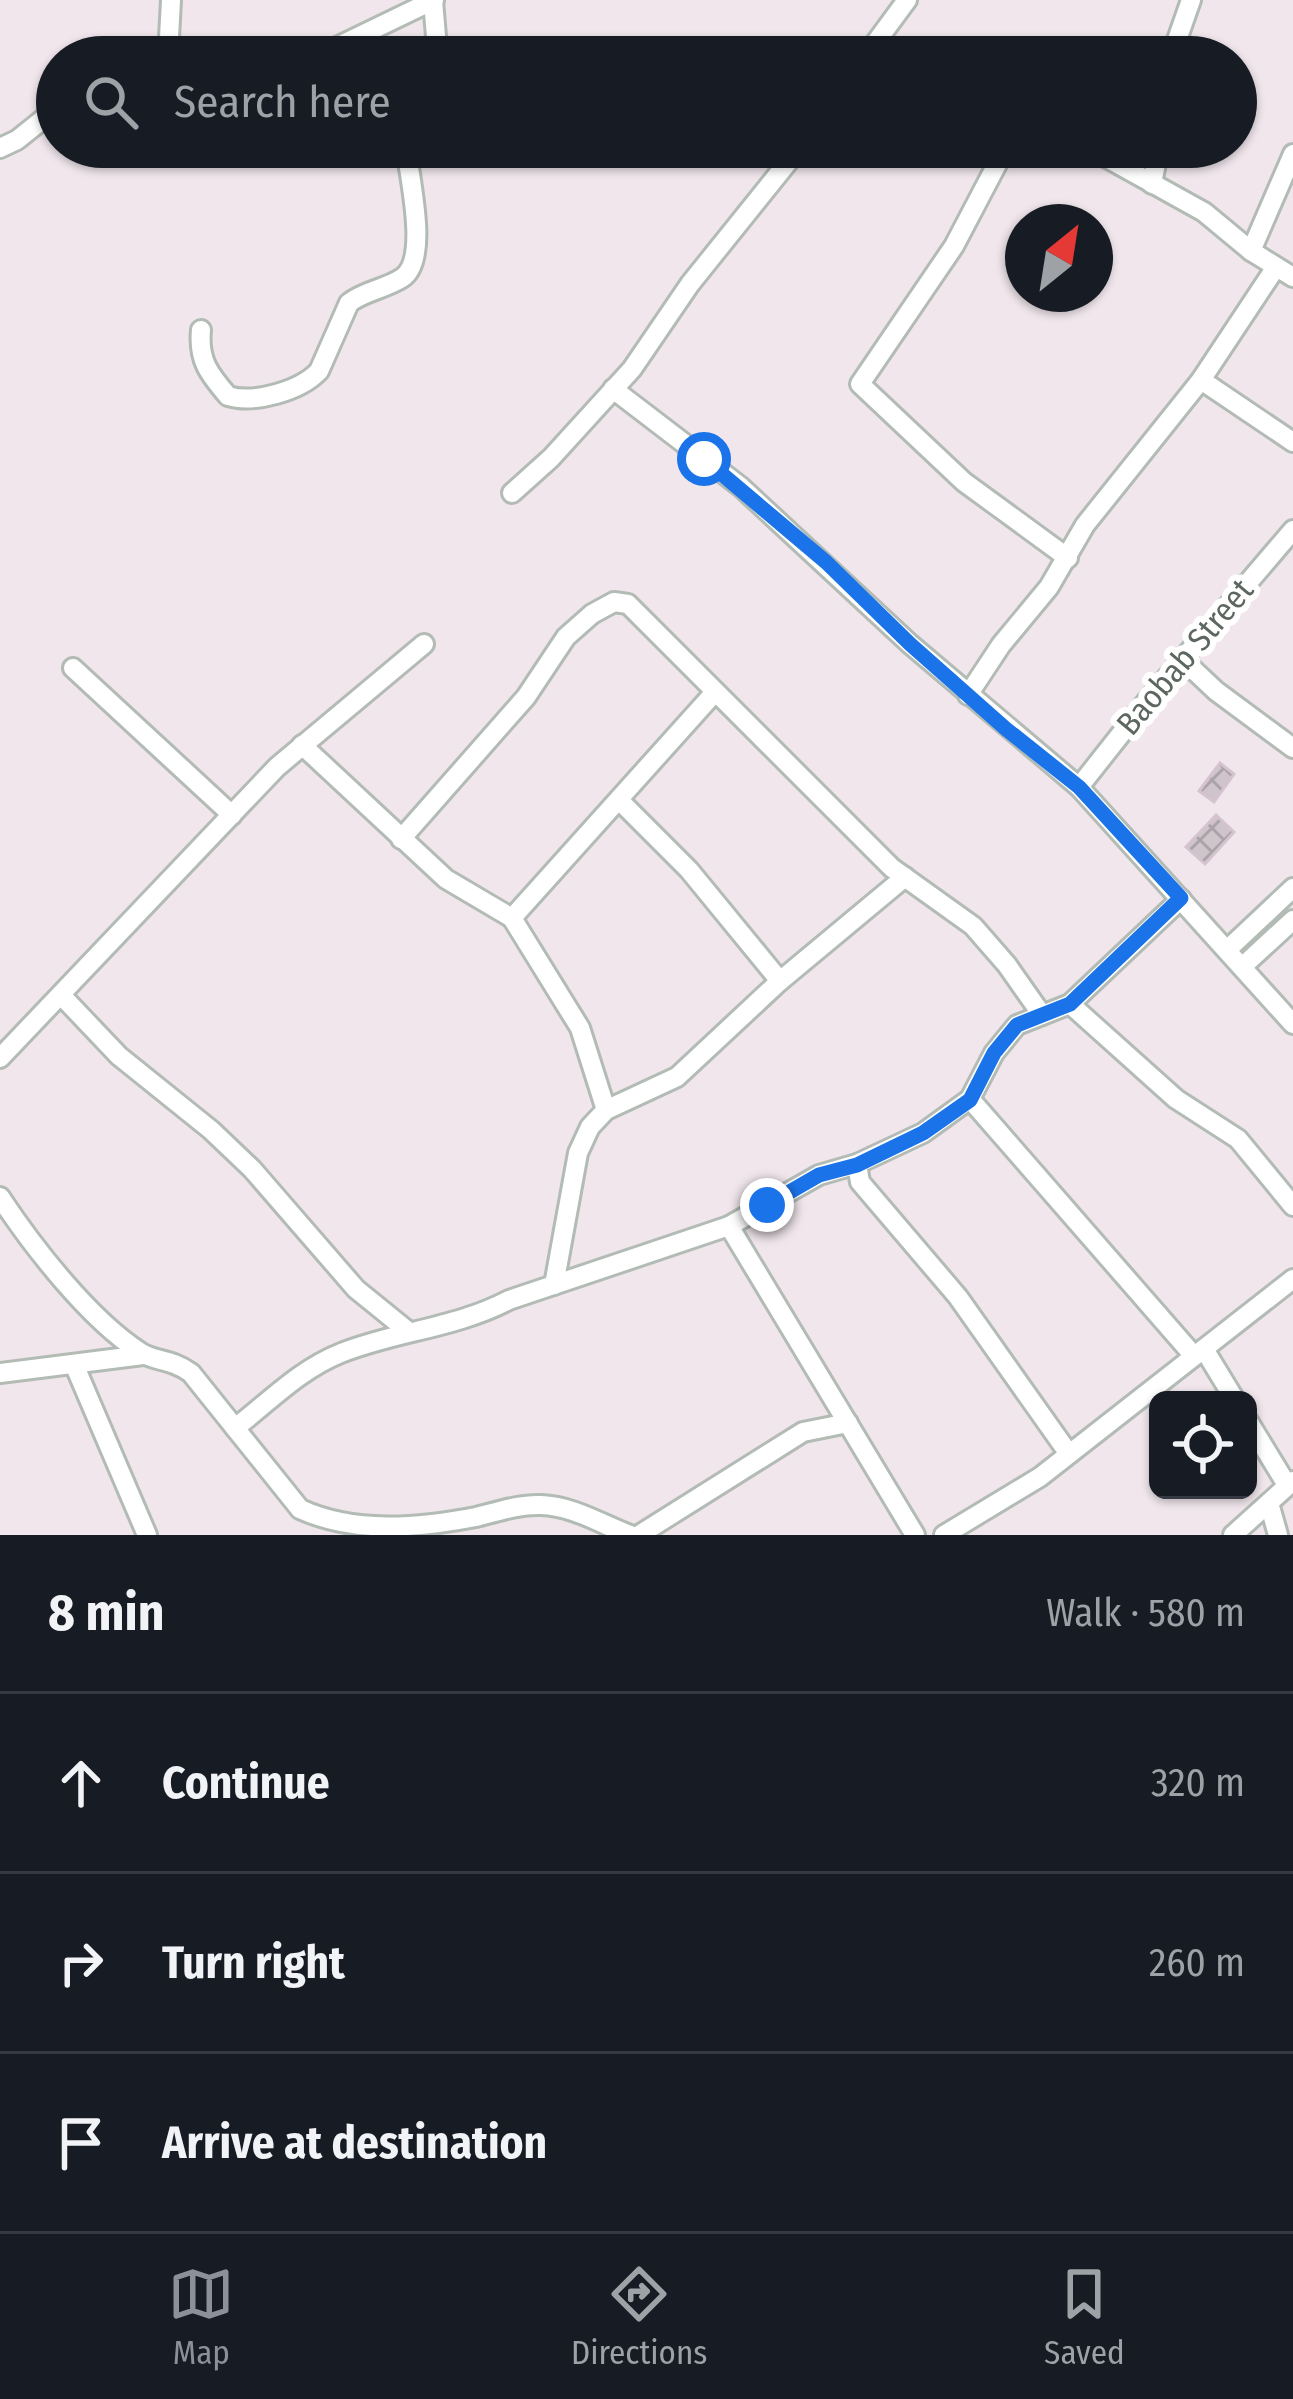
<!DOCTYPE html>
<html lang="en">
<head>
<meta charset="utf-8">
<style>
	:root { --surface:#171b24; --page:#20242c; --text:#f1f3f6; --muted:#9ea1a6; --line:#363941; --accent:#8c9099 }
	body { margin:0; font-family:"Fira Sans Condensed",sans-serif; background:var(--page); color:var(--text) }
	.controls { position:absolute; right:36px; bottom:36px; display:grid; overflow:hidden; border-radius:18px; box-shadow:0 3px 9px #0004 }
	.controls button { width:108px; height:108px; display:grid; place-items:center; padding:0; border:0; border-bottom:3px solid var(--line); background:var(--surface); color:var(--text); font:60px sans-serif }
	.compass { position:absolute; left:1005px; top:204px; width:108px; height:108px; border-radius:50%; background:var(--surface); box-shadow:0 3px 9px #0004; rotate:30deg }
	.stop { position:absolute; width:36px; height:36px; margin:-27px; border:9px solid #1a73e8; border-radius:50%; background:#fff }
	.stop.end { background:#1a73e8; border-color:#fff; box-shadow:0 3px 12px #0008 }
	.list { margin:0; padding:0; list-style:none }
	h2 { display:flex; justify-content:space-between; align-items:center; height:156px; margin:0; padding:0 48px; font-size:51px }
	h2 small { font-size:39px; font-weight:400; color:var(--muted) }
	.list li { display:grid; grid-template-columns:78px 1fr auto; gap:36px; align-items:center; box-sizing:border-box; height:180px; padding:0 48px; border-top:3px solid var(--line) }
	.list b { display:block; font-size:45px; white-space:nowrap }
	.list em { font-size:39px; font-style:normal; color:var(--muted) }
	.icon { flex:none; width:66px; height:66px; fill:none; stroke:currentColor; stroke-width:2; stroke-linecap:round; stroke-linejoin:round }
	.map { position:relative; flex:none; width:1293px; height:1535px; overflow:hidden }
	.search { position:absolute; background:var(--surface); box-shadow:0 3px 9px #0004; left:36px; right:36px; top:36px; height:132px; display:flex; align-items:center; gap:30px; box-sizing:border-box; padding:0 42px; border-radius:66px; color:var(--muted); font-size:45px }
	.sheet { height:696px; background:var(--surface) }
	nav { display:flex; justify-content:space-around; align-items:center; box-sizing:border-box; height:168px; border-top:3px solid var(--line); background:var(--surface); font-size:33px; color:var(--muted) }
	nav a { display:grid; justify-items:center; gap:6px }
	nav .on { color:var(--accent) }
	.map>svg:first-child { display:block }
	.building { fill:url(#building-cross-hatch); stroke:#d5c3d0; stroke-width:3 }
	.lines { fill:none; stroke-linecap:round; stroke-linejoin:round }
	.minor-casing { stroke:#b3bbb5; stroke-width:24 }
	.minor { stroke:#fff; stroke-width:18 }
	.route { stroke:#1a73e8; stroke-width:15 }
	.labels { text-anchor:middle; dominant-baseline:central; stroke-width:12; stroke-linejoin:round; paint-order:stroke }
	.street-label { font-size:33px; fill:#5d675f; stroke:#fff }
</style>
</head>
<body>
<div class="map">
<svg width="1293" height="1535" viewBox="0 0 1293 1535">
	<defs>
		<pattern id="building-cross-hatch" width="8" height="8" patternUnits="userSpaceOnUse" patternTransform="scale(3)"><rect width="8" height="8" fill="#cec4ca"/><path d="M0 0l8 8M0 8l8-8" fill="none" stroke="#aaa3a7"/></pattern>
	</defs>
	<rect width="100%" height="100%" fill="#f0e6ec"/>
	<g class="building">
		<polygon points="1220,763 1234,774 1214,802 1199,791"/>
		<polygon points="1216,815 1234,832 1205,864 1186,847"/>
	</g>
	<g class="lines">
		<defs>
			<g id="minor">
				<polyline points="433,1 437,48 434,57"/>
				<polyline points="168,57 171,0"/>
				<polyline points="316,57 434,0"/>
				<polyline points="865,57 907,0"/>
				<polyline points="1171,57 1191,0"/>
				<polyline points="1006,147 954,246 860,384 964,482 1068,558"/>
				<polyline points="1087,147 1204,212 1251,251 1293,277"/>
				<polyline points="0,148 17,140 57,108"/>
				<polyline points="1152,184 1159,147"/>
				<polyline points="1251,251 1293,154"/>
				<path d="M201 330C198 360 209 374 228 396 254 404 300 391 319 371L349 303C364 291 385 289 402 278 430 260 409 177 406 147"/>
				<polyline points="1201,380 1293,442"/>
				<polyline points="613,389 741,487 910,644 1079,787 1293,1024"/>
				<polyline points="512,493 551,458 632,369 690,284 800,147"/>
				<polyline points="1182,659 1216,691 1293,748"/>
				<polyline points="73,668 232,815"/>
				<polyline points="968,695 1001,645 1049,587 1085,525 1201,380 1276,267"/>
				<polyline points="302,745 446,879 512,918"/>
				<polyline points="1079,787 1147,701 1293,530"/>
				<polyline points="619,800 689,870 780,981"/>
				<polyline points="401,839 526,697 566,637 592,614 614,602 628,604 892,868 973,926 1007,965 1042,1015"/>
				<polyline points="1227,950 1293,888"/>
				<polyline points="1242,967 1293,920"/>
				<polyline points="61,995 119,1056 211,1130 252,1169 356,1289 409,1332"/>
				<polyline points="1070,1004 1176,1099 1238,1139 1293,1206"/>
				<polyline points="0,1058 277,767 424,644"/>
				<polyline points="970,1099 1194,1356"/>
				<polyline points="606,1110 580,1028 512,918 715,692"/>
				<polyline points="857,1164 860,1182 958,1297 1069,1454"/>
				<path d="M0 1197C33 1247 89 1319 140 1352 155 1362 170 1358 191 1373L300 1509C354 1534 419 1528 476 1517 496 1512 520 1504 541 1505 573 1506 601 1524 630 1535"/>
				<polyline points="554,1285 578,1153 590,1127 606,1110 677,1077 780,981 905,877"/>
				<polyline points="1204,1349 1235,1400"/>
				<polyline points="74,1364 147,1535"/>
				<polyline points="0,1373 143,1355"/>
				<polyline points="1248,1421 1287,1485"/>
				<path d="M235 1428C270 1401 299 1370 341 1353 396 1331 456 1328 509 1300L729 1226"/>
				<polyline points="1269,1503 1278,1535"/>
				<polyline points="639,1535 803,1432 848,1423"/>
				<polyline points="915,1535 729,1226 819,1175 857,1164 923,1133 970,1099 994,1053 1017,1025 1070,1004 1181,899"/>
				<polyline points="944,1535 1040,1477 1293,1279"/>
				<polyline points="1233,1535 1293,1481"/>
			</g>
		</defs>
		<use href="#minor" class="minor-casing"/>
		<use href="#minor" class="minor"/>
	</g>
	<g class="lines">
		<polyline class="route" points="704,459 826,562 910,644 1006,729 1079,787 1181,898 1070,1004 1017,1025 994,1053 970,1100 923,1133 857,1165 819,1175 767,1205"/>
	</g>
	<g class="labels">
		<g class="street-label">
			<text transform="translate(1185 657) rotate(-50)">Baobab Street</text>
		</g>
	</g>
</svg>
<div class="controls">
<button><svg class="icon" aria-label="locate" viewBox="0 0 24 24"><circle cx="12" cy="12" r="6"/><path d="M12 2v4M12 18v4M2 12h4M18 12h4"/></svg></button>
</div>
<svg class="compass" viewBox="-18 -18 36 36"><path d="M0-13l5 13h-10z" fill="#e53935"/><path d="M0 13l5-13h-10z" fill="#9ea1a6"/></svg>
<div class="stop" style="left:704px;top:459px"></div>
<div class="stop end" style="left:767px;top:1205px"></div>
<div class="search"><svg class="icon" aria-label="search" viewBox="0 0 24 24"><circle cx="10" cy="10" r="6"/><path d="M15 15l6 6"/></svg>Search here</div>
</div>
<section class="sheet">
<h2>8 min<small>Walk · 580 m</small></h2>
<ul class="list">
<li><svg class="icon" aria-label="ahead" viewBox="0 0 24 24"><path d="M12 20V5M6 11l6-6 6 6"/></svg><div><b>Continue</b></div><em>320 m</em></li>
<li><svg class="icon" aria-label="right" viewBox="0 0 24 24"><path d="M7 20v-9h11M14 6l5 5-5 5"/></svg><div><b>Turn right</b></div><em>260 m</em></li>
<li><svg class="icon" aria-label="arrive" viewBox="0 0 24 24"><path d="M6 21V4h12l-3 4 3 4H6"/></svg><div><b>Arrive at destination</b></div></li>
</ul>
</section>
<nav>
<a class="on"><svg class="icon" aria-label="map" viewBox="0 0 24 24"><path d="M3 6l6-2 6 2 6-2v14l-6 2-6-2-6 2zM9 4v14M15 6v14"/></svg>Map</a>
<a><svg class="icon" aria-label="directions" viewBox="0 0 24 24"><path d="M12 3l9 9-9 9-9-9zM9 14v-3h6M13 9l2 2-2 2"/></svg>Directions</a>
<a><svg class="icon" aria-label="saved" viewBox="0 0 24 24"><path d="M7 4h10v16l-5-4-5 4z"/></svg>Saved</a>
</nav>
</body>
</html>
